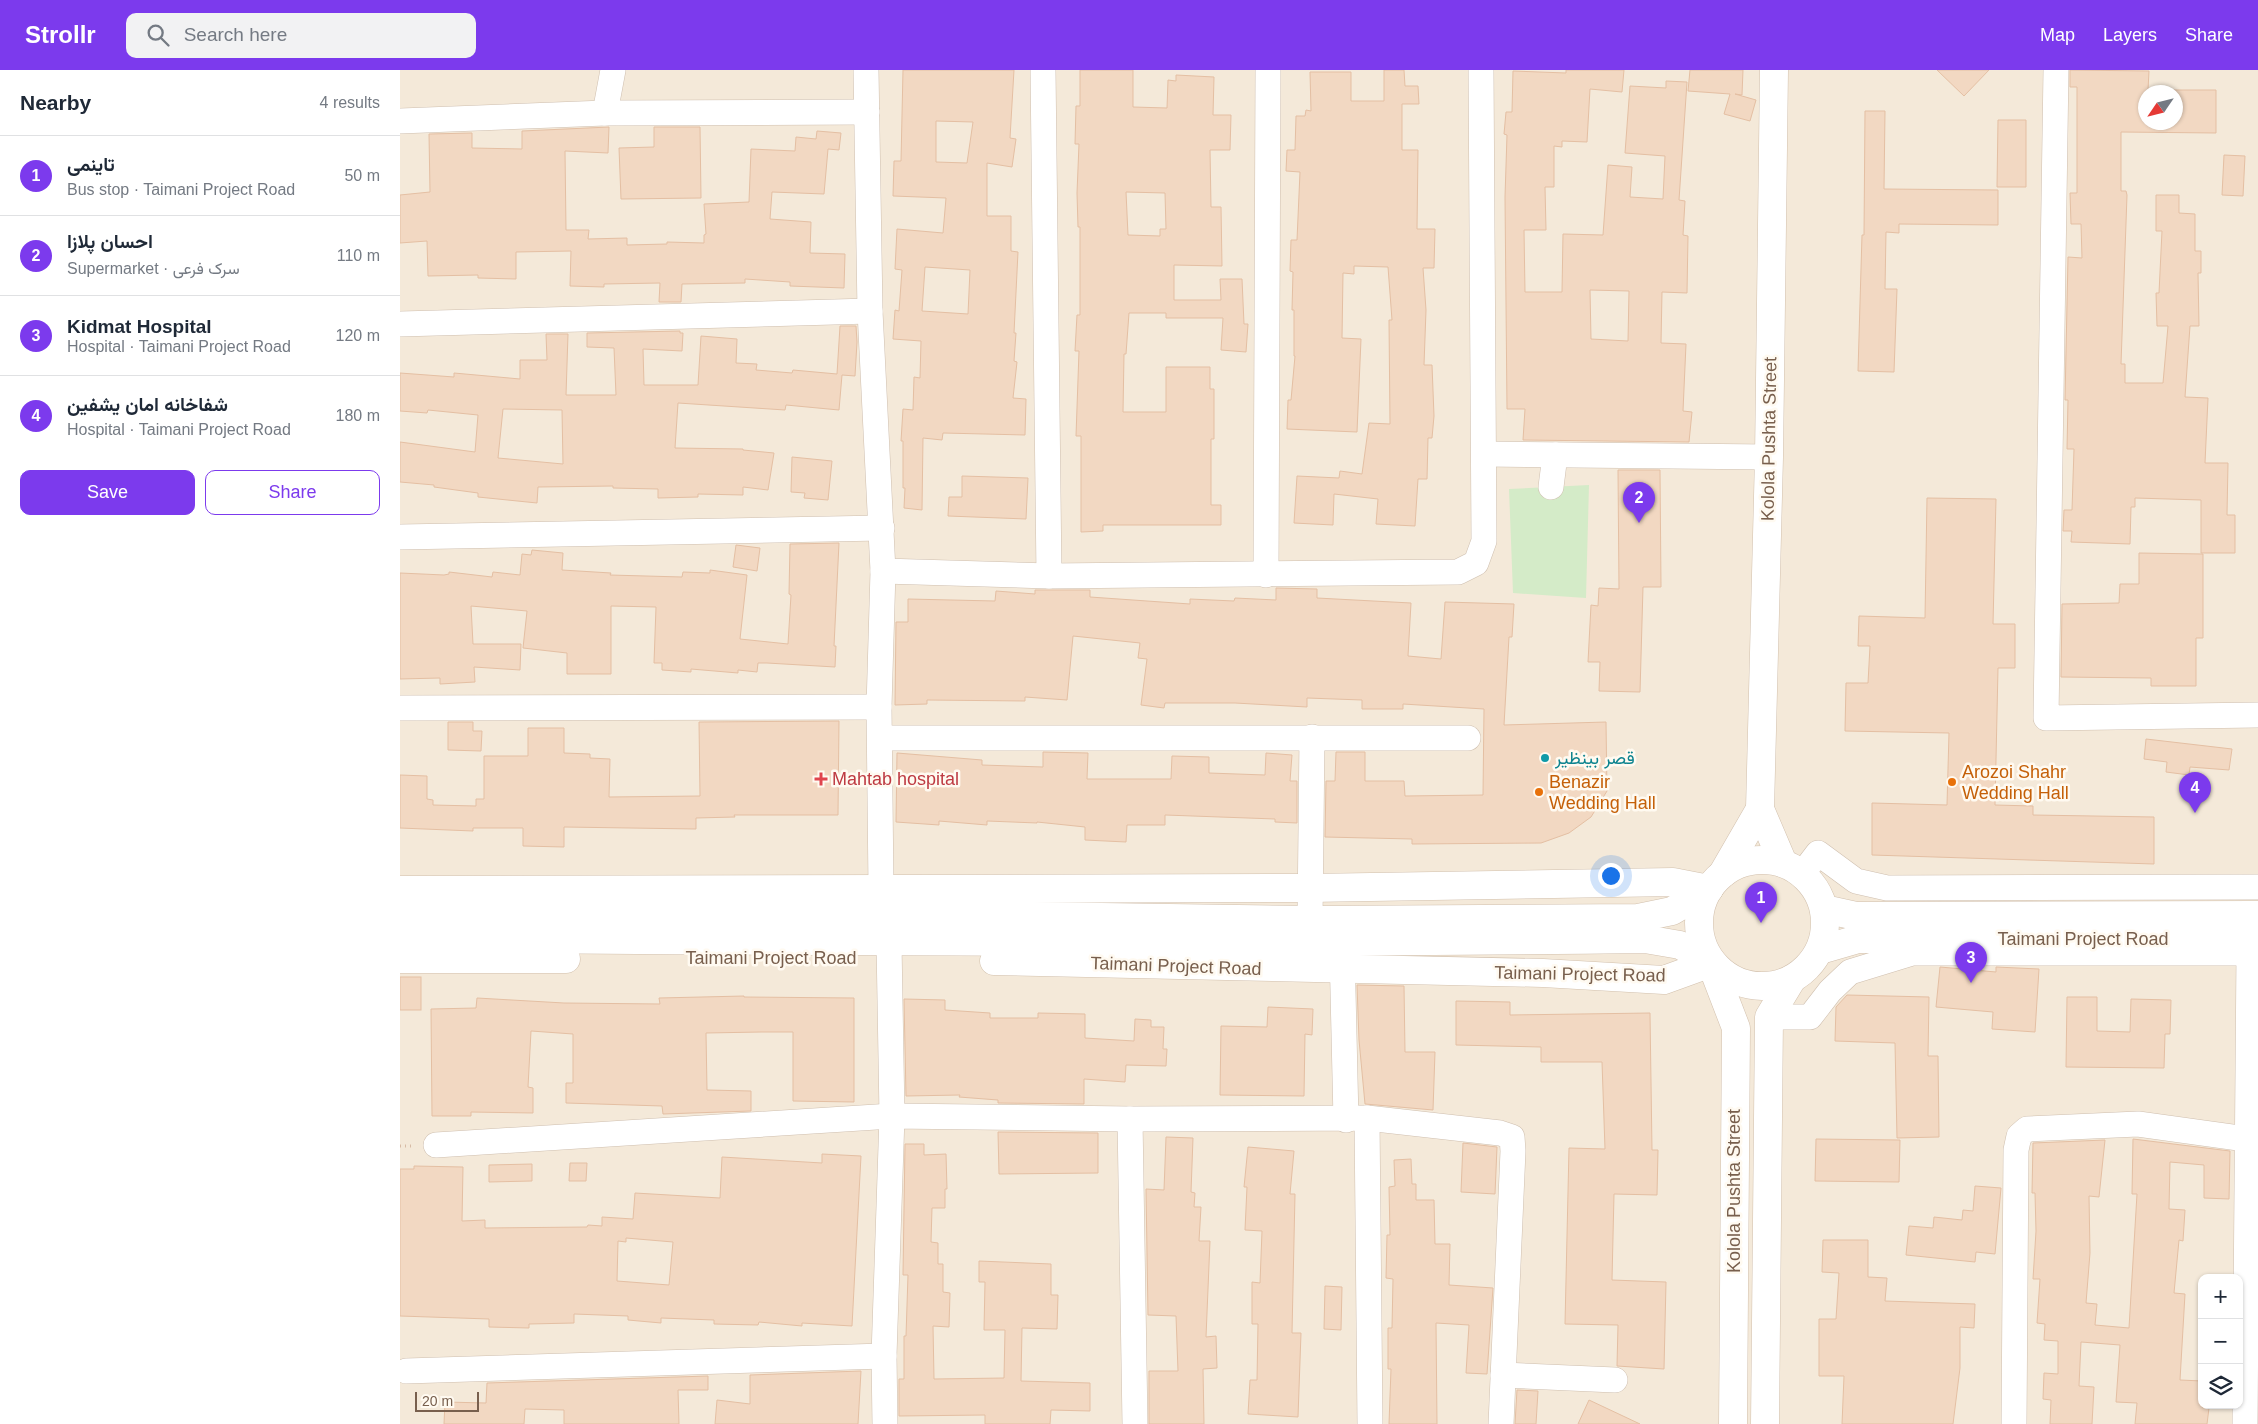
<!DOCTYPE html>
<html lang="en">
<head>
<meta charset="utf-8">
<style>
	:root { --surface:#fff; --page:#f2f2f3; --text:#1f2937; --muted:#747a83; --line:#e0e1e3; --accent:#7c3aed }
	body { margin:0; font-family:Helvetica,Vazirmatn,sans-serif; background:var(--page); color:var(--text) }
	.controls { position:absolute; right:15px; bottom:15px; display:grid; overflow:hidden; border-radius:10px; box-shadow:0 1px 4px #0004 }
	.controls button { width:45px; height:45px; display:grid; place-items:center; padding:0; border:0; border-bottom:1px solid var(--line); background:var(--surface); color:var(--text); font:25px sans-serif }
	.compass { position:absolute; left:1738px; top:15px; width:45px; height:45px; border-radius:50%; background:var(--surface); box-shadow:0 1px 4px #0004; rotate:235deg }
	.scale { position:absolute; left:15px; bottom:12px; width:64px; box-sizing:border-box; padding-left:5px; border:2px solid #785f4d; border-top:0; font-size:14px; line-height:18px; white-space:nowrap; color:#785f4d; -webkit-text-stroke:4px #fffaf1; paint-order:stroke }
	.you { position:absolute; left:1210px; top:805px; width:18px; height:18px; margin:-12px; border:4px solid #fff; border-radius:50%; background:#1a73e8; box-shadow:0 0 0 8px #1a73e833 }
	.badge { display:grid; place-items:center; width:32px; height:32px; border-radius:50%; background:var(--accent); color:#fff; font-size:16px; font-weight:700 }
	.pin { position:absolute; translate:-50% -41px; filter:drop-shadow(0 1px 2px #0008) }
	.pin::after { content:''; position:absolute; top:26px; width:18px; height:15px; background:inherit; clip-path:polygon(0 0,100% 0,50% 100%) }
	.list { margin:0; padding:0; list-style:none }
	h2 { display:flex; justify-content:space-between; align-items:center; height:65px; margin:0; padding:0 20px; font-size:21px }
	h2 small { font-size:16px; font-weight:400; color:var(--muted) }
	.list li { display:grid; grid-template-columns:32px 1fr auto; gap:15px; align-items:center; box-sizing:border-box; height:80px; padding:0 20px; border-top:1px solid var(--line) }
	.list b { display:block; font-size:19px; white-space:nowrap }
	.list p { margin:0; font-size:16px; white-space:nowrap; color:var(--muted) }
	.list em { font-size:16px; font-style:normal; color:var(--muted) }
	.actions { display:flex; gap:10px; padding:15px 20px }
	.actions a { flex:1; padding:11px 0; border:1px solid var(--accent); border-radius:10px; text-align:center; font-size:18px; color:var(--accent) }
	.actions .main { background:var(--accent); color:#fff }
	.icon { flex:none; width:28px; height:28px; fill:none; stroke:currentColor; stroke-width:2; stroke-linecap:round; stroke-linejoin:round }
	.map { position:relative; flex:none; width:1858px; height:1354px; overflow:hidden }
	header { display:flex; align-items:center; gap:30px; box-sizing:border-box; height:70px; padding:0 25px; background:var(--accent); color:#fff }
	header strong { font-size:24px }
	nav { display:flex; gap:28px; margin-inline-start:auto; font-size:18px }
	.search { width:350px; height:45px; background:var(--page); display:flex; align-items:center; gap:12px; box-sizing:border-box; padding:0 18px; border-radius:10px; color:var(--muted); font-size:19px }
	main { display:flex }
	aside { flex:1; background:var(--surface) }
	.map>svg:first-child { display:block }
	.residential { fill:#f4e9d9; fill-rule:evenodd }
	.green { fill:#d4ebc8 }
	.building { fill:#f2d8c2; stroke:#e4bfa3; fill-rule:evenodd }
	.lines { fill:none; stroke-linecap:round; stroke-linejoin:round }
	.street-casing { stroke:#cfbfaf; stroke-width:26 }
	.secondary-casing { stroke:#d2c0ad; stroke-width:29 }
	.path { stroke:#d7bba5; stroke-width:3; stroke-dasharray:1 4; stroke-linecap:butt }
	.street { stroke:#fff; stroke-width:25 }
	.secondary { stroke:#fff; stroke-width:28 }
	.culture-dot { fill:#0f9aa8; stroke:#fffaf1; stroke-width:2 }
	.health-dot { fill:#e0444e; stroke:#fffaf1; stroke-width:2 }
	.food-dot { fill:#e8710a; stroke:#fffaf1; stroke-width:2 }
	.labels { text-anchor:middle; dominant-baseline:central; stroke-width:5; stroke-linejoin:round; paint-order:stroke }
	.street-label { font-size:18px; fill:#785f4d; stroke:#fffaf1 }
	.culture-label { font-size:18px; fill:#0d838f; stroke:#fffaf1; text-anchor:start }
	.food-label { font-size:18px; fill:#c56008; stroke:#fffaf1; text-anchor:start }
	.health-label { font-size:18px; fill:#be3a42; stroke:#fffaf1; text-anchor:start }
</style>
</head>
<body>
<header>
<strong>Strollr</strong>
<div class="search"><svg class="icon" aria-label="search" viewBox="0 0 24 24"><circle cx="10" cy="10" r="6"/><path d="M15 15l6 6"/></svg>Search here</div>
<nav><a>Map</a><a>Layers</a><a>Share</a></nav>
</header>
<main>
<aside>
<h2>Nearby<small>4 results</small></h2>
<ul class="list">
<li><span class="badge">1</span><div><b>تاینمی</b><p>Bus stop · Taimani Project Road</p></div><em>50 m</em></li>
<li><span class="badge">2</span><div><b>احسان پلازا</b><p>Supermarket · سرک فرعی</p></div><em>110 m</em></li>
<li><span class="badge">3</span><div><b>Kidmat Hospital</b><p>Hospital · Taimani Project Road</p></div><em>120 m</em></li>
<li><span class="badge">4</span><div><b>شفاخانه امان یشفین</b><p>Hospital · Taimani Project Road</p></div><em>180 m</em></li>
</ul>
<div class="actions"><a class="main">Save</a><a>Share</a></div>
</aside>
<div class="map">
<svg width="1858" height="1354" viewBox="0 0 1858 1354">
	<rect width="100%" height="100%" fill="#fcf6eb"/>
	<path class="residential" d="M0 0H1858V1354H0ZM1746 22H1776V52H1746ZM1802 1208H1839V1335H1802Z"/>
	<polygon class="green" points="1189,415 1186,528 1113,523 1109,419"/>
	<g class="building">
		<path d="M503 0H614L610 68 616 69 612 97 587 93V146H611V181L618 182 614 263H616L614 291 617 292 613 328 626 329 625 365 543 363 542 370 523 368 522 440 504 438 505 418H503V371H501L503 339 513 340 514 307 520 308 521 271 493 269 495 240 499 241 502 200 495 199 497 159 543 163 546 128 493 126 494 91H501ZM536 51 573 52 567 93 536 92ZM525 197 570 200 568 244 522 241Z"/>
		<path d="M680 0H733V37L767 38 768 10 776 11V5L814 7 813 45H831L830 80H810L811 137H821L822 196 774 195V230H821L820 209H842L844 254H848L846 282 821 280 823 248H766V243H729L726 284H724L723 342H766V297H810V319H814V369H811V435H821V455H703V461L681 462V366H676L679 281H675L677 245H680V157H678L677 123 679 74H675L676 36H680ZM726 122 765 123 766 159H760V166L728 165Z"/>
		<polygon points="984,0 1004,0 1005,16 1018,16 1019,34 1002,34 1002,80 1018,80 1017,159 1035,159 1034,198 1023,198 1026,240 1024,295 1032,295 1034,346 1032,368 1028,368 1027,409 1018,409 1015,456 976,454 978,429 934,424 933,455 894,453 897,406 939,408 940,401 962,404 969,353 990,354 989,250 992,250 988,197 954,196 954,204 943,203 942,268 961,269 957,362 887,359 888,330 891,330 895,286 894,286 894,240 892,240 893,202 890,201 891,170 897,170 900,102 886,101 887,80 895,80 896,46 905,46 906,40 911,41 910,2 951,2 951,31 984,31"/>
		<path d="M1166 0H1224L1222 22 1190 19 1187 72 1162 71V77L1154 76V117H1145L1146 160H1124L1125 222H1162L1163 164 1203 165 1208 95 1232 97 1230 127 1263 129 1265 86 1225 83 1230 16 1266 18V11L1287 12 1279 130 1285 131 1283 165 1288 166 1287 223 1262 222 1261 273 1286 274 1283 341 1292 342 1289 372 1123 370 1125 339H1107L1105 127 1107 65 1104 64 1106 42H1112L1113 1 1166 3ZM1190 220 1229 221 1228 271 1191 269Z"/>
		<polygon points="1290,0 1343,0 1342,25 1335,24 1356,30 1350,51 1324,44 1330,24 1288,21"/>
		<polygon points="1537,0 1589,0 1564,26"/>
		<path d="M1670 0 1749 1 1748 20H1816V63L1721 62V121H1726L1727 125 1721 294H1725V313H1763L1768 256H1757L1756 223H1759L1762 161H1756V125H1779V143L1795 144V181H1801V203H1798L1799 256H1790L1785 327 1808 328 1805 393H1828L1827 445H1835V483H1801V430L1735 428V437H1731L1730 474 1671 472 1672 461H1663L1664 440H1672L1674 379H1667L1668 330H1665L1668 187 1682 188 1681 154H1671L1670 123H1677V17H1670ZM1746 22H1776V52H1746Z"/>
		<polygon points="1465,41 1485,41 1484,119 1598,120 1598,155 1499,154 1499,163 1486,162 1485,219 1497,219 1494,302 1458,301 1462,165 1464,165"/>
		<polygon points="1598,50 1626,50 1626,117 1597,117"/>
		<polygon points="209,57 208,83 165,81 166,160 189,160 188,169 227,168 227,175 267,174 267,172 304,173 304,165 306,164 304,134 349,132 351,79 395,81 396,67 416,69 417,61 441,63 439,80 428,79 424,124 372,122 370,149 411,152 410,183 445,184 444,218 390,216 390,212 345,209 345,213 282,214 281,232 259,232 260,213 204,214 204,217 170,216 171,181 116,182 116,209 78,208 78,205 28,206 27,171 0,173 0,125 30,122 29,64 72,63 72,78 122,79 122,61"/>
		<polygon points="254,57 300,57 301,128 221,129 219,78 254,77"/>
		<polygon points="1824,85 1845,86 1843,126 1822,125"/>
		<path d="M440 256H456L457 272 455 306 442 305 439 340 386 335 385 340 278 333 275 378 343 379V380L374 383 368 420 343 417V425L298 424V427L258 428V419L213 418V416L138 417 137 433 78 427V423L34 417V415L0 412V372L75 382 78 345 28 340 27 343 0 341V303L54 307V303L120 309V290H147L146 264H168L166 325H216L214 278 187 277V263L280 261V263H283L282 281 243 279 244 315H298L301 266 337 269 336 293 357 294 356 300 392 303 393 300 437 304ZM103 339 162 340 163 394 98 388Z"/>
		<polygon points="392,387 432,391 428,430 404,428 405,423 391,422"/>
		<polygon points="1218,400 1260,400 1261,517 1243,517 1240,622 1199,621 1200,592 1188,592 1191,535 1198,536 1199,518 1219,519"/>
		<polygon points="562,406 628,408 626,449 548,446 549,427 562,427"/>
		<polygon points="1527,428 1596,429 1593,554 1615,554 1615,598 1598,598 1595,735 1633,736 1633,745 1754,747 1754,794 1472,785 1472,733 1547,735 1549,663 1445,661 1446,613 1468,613 1470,576 1458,576 1459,546 1525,548"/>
		<polygon points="439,473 434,576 436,576 435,597 367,593 358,593 357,602 338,600 338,603 291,599 291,602 262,600 262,593 254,593 256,537 211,536 211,604 167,604 167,583 123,578 127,541 71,536 73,574 121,574 120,600 74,597 75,612 40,614 40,608 0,609 0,503 44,505 49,504 49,502 92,507 93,502 120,505 122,484 131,485 132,480 163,483 162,500 211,503 210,505 282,507 283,502 310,503 310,500 347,505 340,569 388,574 391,525 389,524 390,474"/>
		<polygon points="336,475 360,478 357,501 333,497"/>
		<polygon points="1739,483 1803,484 1803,568 1796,568 1796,616 1751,616 1751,608 1661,607 1662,534 1719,533 1720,514 1739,514"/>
		<polygon points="876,518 917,519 917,528 1011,533 1008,586 1041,589 1045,532 1114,534 1112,567 1109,567 1104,655 1206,652 1207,721 1191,747 1169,763 1141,773 1012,774 1012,769 925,767 926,711 935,711 936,682 965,682 965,711 1004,711 1005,726 1083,725 1084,639 1003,634 1003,639 962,639 962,630 907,628 907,637 835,633 765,633 764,638 741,635 747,589 738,588 740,573 673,566 667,630 625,627 625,631 527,630 527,634 495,635 496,552 508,552 508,529 595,531 596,521 635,524 635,520 690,520 690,527 790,534 790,529 834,531 835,528 876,530"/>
		<polygon points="439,651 438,745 334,745 335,747 296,748 296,759 164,757 164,777 123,776 123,758 73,758 73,761 0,758 0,705 27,706 27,729 33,730 33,735 76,736 76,729 84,729 84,686 128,686 128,658 164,658 164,683 190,684 190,688 210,689 209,727 300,726 299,652"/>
		<polygon points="48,652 73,652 73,661 82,661 81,681 48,680"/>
		<polygon points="1746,669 1832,679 1829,700 1790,697 1789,705 1766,702 1767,692 1744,689"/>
		<polygon points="643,682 688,683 687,709 771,709 772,686 809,687 809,703 865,705 866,683 892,685 890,711 897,711 897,753 875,752 875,749 765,745 765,755 727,755 726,772 685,770 685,757 637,752 637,753 587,751 587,755 539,751 539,755 496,752 497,683 582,690 582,695 643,697"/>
		<polygon points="1540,897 1596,902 1596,897 1639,899 1635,962 1592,959 1593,942 1536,937"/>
		<rect x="0" y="907" width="21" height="33"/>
		<polygon points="957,915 1004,916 1005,982 1035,982 1033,1040 965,1034 959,970"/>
		<polygon points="1447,925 1529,927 1528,986 1538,986 1539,1067 1497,1068 1495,973 1435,971 1436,937"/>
		<polygon points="344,926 344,927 454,928 454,1032 393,1031 393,962 361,962 306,963 307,1020 351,1021 351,1041 263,1044 262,1036 166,1033 166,1013 173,1013 173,964 131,961 128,1017 133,1018 133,1043 71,1042 71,1046 32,1046 31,939 76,938 77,928 164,933 260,934 259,928"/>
		<polygon points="1667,927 1697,927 1697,961 1730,962 1731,929 1771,930 1770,964 1765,964 1764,998 1666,997"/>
		<polygon points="504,929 545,930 545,940 590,943 590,948 638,948 638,943 685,944 685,968 734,971 735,949 751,950 751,957 764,957 763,979 767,979 766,996 726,995 725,1012 684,1009 684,1034 598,1033 598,1030 559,1027 560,1025 506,1026"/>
		<polygon points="1056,931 1110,932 1110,945 1250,943 1252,1080 1258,1080 1257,1125 1214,1124 1212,1210 1266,1212 1264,1299 1217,1296 1218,1255 1165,1254 1169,1078 1205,1079 1202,992 1141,992 1141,977 1056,975"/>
		<polygon points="868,937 913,939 912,965 905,964 904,1026 820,1025 821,956 867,957"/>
		<polygon points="598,1062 698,1063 698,1103 599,1104"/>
		<polygon points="766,1067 793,1068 791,1122 795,1123 794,1137 801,1137 799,1171 810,1171 806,1267 816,1266 817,1298 803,1299 804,1354 749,1354 749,1301 778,1301 776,1246 748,1245 746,1119 764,1120"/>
		<polygon points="1416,1069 1500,1070 1499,1112 1415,1111"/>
		<polygon points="1733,1069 1830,1081 1829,1129 1804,1128 1804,1095 1770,1092 1769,1139 1785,1140 1783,1171 1779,1170 1774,1223 1785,1224 1780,1310 1802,1311 1802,1337 1809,1338 1807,1354 1735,1354 1737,1333 1716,1332 1720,1275 1681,1272 1679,1316 1694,1317 1692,1354 1650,1354 1651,1330 1643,1329 1644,1303 1658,1304 1658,1271 1644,1270 1645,1254 1637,1253 1640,1209 1633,1209 1636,1161 1635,1123 1632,1123 1633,1073 1705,1070 1699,1127 1689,1126 1690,1183 1686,1233 1697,1234 1695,1255 1729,1258 1737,1124 1732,1124"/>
		<polygon points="1063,1073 1097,1077 1095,1124 1061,1122"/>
		<polygon points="505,1074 524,1074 524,1085 546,1084 547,1119 545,1119 545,1138 532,1138 531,1172 538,1173 538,1194 543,1194 543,1222 550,1223 549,1257 533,1256 534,1309 604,1308 605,1260 584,1260 585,1212 579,1212 579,1191 651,1194 651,1225 658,1225 657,1259 622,1258 621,1311 690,1313 690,1341 651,1340 650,1354 585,1354 585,1345 499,1346 499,1309 504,1309 504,1266 506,1266 508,1205 503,1205"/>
		<polygon points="848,1077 894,1081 890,1124 895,1124 892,1263 901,1263 898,1347 848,1344 850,1310 857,1310 858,1254 852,1254 852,1212 860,1213 862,1161 845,1160 847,1117 844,1117"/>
		<path d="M422 1084 461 1086 452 1256 402 1253V1256L359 1252 358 1255 314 1254V1250L261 1248V1253L228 1250V1246L174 1244V1253L129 1254V1258L89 1257V1249L0 1246V1099H14V1096L63 1097 62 1151 85 1150V1158L187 1157 188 1155 202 1156V1147L233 1149 235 1123 320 1128 322 1087 422 1093ZM226 1168 273 1172 269 1215 217 1211 218 1171 226 1172Z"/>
		<polygon points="1011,1089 1012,1114 1016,1114 1016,1130 1034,1130 1035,1174 1050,1174 1049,1215 1093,1218 1087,1304 1066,1303 1069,1255 1036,1253 1037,1354 989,1354 991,1299 988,1299 988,1258 992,1258 993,1209 986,1208 987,1165 990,1165 989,1117 995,1116 994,1090"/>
		<polygon points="170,1093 187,1093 186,1111 169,1111"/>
		<polygon points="132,1094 132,1111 89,1112 89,1095"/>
		<polygon points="1575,1116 1601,1118 1595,1184 1576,1182 1575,1192 1506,1185 1509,1156 1533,1158 1534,1147 1562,1150 1563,1140 1573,1141"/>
		<polygon points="1423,1170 1468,1170 1468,1207 1487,1208 1485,1231 1575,1234 1574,1258 1560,1257 1560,1298 1553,1354 1442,1354 1444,1306 1419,1306 1419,1249 1436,1249 1439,1203 1422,1202"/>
		<polygon points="925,1216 942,1217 941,1260 924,1259"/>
		<polygon points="461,1301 458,1354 315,1354 317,1330 350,1334 350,1305"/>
		<polygon points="308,1306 308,1320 278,1320 279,1354 164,1354 164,1340 125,1339 124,1354 44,1354 45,1332 86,1333 87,1313"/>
		<polygon points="1117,1320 1138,1321 1136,1354 1115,1354"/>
		<polygon points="1189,1330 1240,1354 1178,1354"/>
	</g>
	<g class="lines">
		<defs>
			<g id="street">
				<polyline points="466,0 470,241 483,501 479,637 481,818 489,873 492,1046 484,1286 485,1354"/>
				<polyline points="643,0 649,506"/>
				<polyline points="1656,0 1646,648 1858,645"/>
				<polyline points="205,43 213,0"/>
				<polyline points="0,51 205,43 467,42"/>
				<polyline points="0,254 470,241"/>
				<polyline points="1084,384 1369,387"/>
				<polyline points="1151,417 1155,385"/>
				<polyline points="0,467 482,458"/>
				<polyline points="483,501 649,506 1058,502 1076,493 1084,471 1081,0"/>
				<polyline points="866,505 868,0"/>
				<polyline points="0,638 479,637"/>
				<polyline points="480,668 1068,668"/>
				<polyline points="1402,804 1418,783 1456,811 1487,818 1858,817"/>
				<polyline points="910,850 912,667"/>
				<polyline points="942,878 946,1050"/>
				<polyline points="1369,947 1410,947 1430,921 1450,902 1512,883 1858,883"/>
				<polyline points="967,1048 970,1354"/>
				<polyline points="730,1049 735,1354"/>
				<polyline points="36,1075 492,1046 730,1049 967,1048 1100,1063 1112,1067 1113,1081 1101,1354"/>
				<polyline points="6,1301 484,1286"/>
				<polyline points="1103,1305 1215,1310"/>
				<polyline points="1614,1354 1616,1080 1619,1066 1627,1059 1738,1054 1846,1069"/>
				<polyline points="1845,1354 1849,883 1851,868"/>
			</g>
			<g id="secondary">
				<polyline points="1374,0 1369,387 1360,739 1383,793"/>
				<circle cx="1362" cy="853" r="63"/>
				<polyline points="1323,803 1360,739"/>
				<polyline points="0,820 909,818 1273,812 1309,819"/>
				<polyline points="1424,839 1456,846 1858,845"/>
				<polyline points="0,847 485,844 910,850 1238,848 1272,841 1309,819"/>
				<path d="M0 868C415 872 830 874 1245 869L1280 875 1311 893"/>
				<polyline points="1420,880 1458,869 1858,868"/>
				<polyline points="0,889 166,889"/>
				<polyline points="594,891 1143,903 1264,910 1311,893"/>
				<polyline points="1311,893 1336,958 1333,1354"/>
				<polyline points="1365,1354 1369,947 1392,909"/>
			</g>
		</defs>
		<use href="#street" class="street-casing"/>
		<use href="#secondary" class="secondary-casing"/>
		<polyline class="path" points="0,1076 15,1076"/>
		<use href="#street" class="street"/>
		<use href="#secondary" class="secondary"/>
	</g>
	<circle class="culture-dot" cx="1145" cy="688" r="5"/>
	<path class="health-dot" d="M418.5 701.5h5v5h5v5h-5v5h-5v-5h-5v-5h5z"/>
	<g class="food-dot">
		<circle cx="1552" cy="712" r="5"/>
		<circle cx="1139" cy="722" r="5"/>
	</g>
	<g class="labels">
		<g class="street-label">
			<text transform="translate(1369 369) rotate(-89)">Kolola Pushta Street</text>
			<text x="1683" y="869">Taimani Project Road</text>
			<text x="371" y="888">Taimani Project Road</text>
			<text transform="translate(776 896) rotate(2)">Taimani Project Road</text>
			<text transform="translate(1180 904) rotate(1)">Taimani Project Road</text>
			<text transform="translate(1334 1121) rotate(-90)">Kolola Pushta Street</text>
		</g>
		<g class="culture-label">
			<text x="1155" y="688">قصر بینظیر</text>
		</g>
		<g class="food-label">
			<text x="1562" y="702">Arozoi Shahr<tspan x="1562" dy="21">Wedding Hall</tspan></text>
			<text x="1149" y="712">Benazir<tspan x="1149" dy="21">Wedding Hall</tspan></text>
		</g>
		<g class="health-label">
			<text x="432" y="709">Mahtab hospital</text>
		</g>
	</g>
</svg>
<div class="controls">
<button>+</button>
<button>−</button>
<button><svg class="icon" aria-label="layers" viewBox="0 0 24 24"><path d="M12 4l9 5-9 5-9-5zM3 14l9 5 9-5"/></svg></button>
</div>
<svg class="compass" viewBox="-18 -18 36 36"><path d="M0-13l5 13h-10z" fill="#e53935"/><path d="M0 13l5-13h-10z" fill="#747a83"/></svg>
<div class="scale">20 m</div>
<div class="you"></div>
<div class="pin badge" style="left:1361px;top:853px">1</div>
<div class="pin badge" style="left:1239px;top:453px">2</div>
<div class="pin badge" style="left:1571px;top:913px">3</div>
<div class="pin badge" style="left:1795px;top:743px">4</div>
</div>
</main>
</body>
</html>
